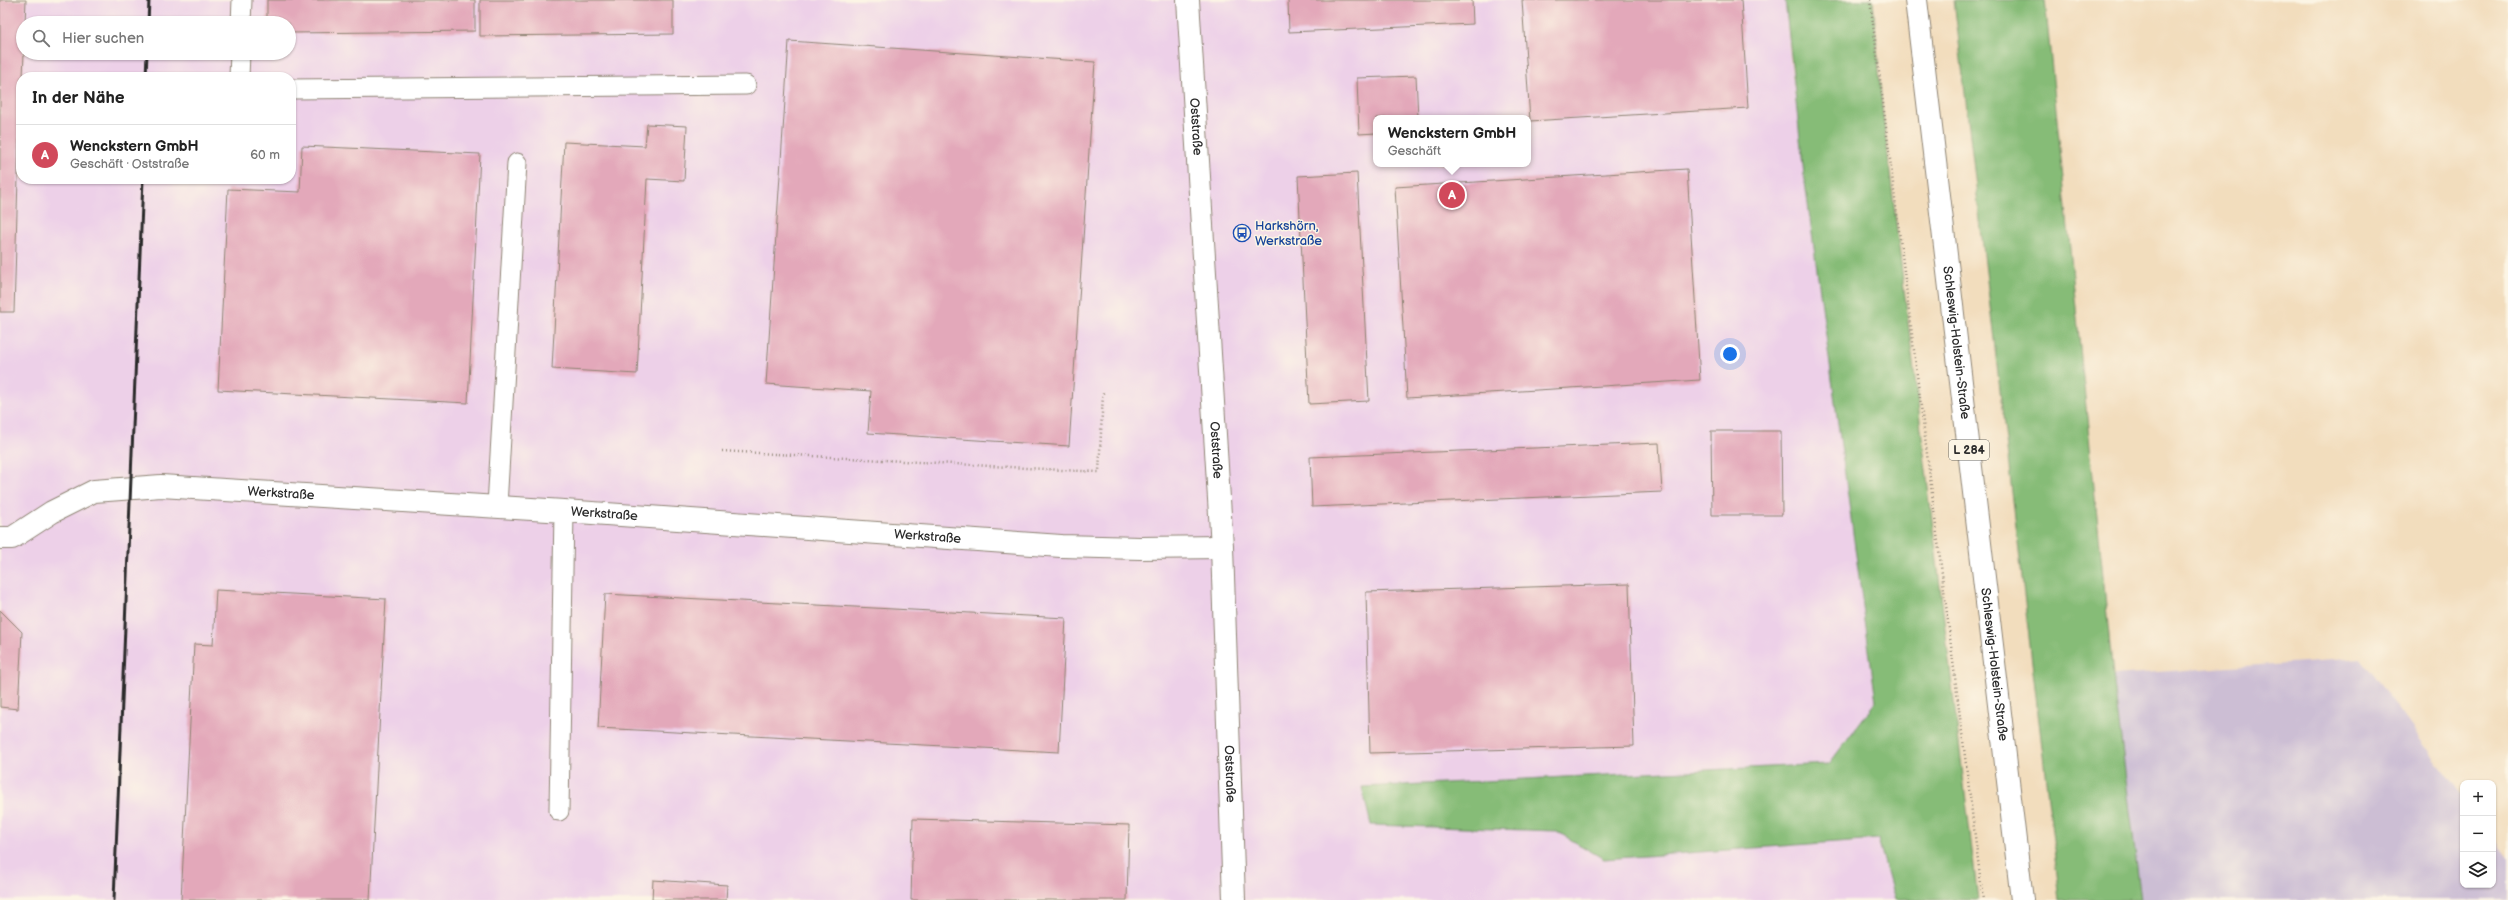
<!DOCTYPE html>
<html lang="de">
<head>
<meta charset="utf-8">
<style>
	:root { --surface:#fff; --page:#f2f2f2; --text:#222; --muted:#767676; --line:#e0e0e0; --accent:#d1495b }
	body { margin:0; font-family:"Balsamiq Sans",sans-serif; background:var(--page); color:var(--text) }
	.controls { position:absolute; right:12px; bottom:12px; display:grid; overflow:hidden; border-radius:8px; box-shadow:0 1px 3px #0004 }
	.controls button { width:36px; height:36px; display:grid; place-items:center; padding:0; border:0; border-bottom:1px solid var(--line); background:var(--surface); color:var(--text); font:20px sans-serif }
	.you { position:absolute; left:1730px; top:354px; width:14px; height:14px; margin:-10px; border:3px solid #fff; border-radius:50%; background:#1a73e8; box-shadow:0 0 0 6px #1a73e833 }
	.badge { display:grid; place-items:center; width:26px; height:26px; border-radius:50%; background:var(--accent); color:#fff; font-size:13px; font-weight:700 }
	.pin { position:absolute; translate:-50% -50%; border:2px solid #fff; box-shadow:0 1px 4px #0006 }
	.popup { position:absolute; left:1373px; top:115px; width:158px; height:52px; box-sizing:border-box; display:grid; place-content:center; border-radius:8px; background:var(--surface); filter:drop-shadow(0 1px 3px #0005); font-size:13px; white-space:nowrap; color:var(--muted) }
	.popup b { font-size:15px; color:var(--text) }
	.popup::after { content:''; position:absolute; left:50%; top:100%; margin-left:-8px; border:8px solid transparent; border-top-color:var(--surface) }
	.list { margin:0; padding:0; list-style:none }
	h2 { display:flex; justify-content:space-between; align-items:center; height:52px; margin:0; padding:0 16px; font-size:17px }
	h2 small { font-size:13px; font-weight:400; color:var(--muted) }
	.list li { display:grid; grid-template-columns:26px 1fr auto; gap:12px; align-items:center; box-sizing:border-box; height:60px; padding:0 16px; border-top:1px solid var(--line) }
	.list b { display:block; font-size:15px; white-space:nowrap }
	.list p { margin:0; font-size:13px; white-space:nowrap; color:var(--muted) }
	.list em { font-size:13px; font-style:normal; color:var(--muted) }
	.icon { flex:none; width:22px; height:22px; fill:none; stroke:currentColor; stroke-width:2; stroke-linecap:round; stroke-linejoin:round }
	.map { position:relative; flex:none; width:2508px; height:900px; overflow:hidden }
	.search { position:absolute; background:var(--surface); box-shadow:0 1px 3px #0004; left:16px; top:16px; width:280px; height:44px; display:flex; align-items:center; gap:10px; box-sizing:border-box; padding:0 14px; border-radius:22px; color:var(--muted); font-size:15px }
	.panel { position:absolute; background:var(--surface); box-shadow:0 1px 3px #0004; left:16px; top:72px; width:280px; height:112px; border-radius:16px }
	.map>svg:first-child { display:block }
	.built { fill:#edd0e8; fill-rule:evenodd }
	.industrial { fill:#ccbed4 }
	.forest { fill:#86bc77; stroke:#587451 }
	.building { fill:#e3a8ba }
	.lines { fill:none; stroke-linecap:round; stroke-linejoin:round }
	.service-casing { stroke:#8e8474; stroke-width:21 }
	.minor-casing { stroke:#8e8474; stroke-width:24 }
	.primary-casing { stroke:#8e8474; stroke-width:24 }
	.path { stroke:#8e8474; stroke-width:2.5; stroke-dasharray:1 3; stroke-linecap:butt }
	.service { stroke:#fff; stroke-width:19 }
	.minor { stroke:#fff; stroke-width:22 }
	.primary { stroke:#fff; stroke-width:22 }
	.rail { stroke:#2b2b2b; stroke-width:3 }
	.labels { text-anchor:middle; dominant-baseline:central; stroke-width:3; stroke-linejoin:round; paint-order:stroke }
	.shield { fill:#fcf5e5; stroke:#6a6863; stroke-width:1 }
	.shield-label { font-size:12px; font-weight:bold; fill:#2b2b2b }
	.street-label { font-size:13px; fill:#2b2b2b; stroke:#fcf5e5 }
	.transit-label { font-size:13px; fill:#164399; stroke:#fcf5e5; text-anchor:start }
</style>
</head>
<body>
<div class="map">
<svg width="2508" height="900" viewBox="0 0 2508 900">
	<rect width="100%" height="100%" fill="#fcf5e5"/>
	<filter id="ink" filterUnits="userSpaceOnUse"><feTurbulence type="fractalNoise" baseFrequency=".025" numOctaves="2"/><feDisplacementMap in="SourceGraphic" scale="8" xChannelSelector="R" yChannelSelector="G"/><feConvolveMatrix kernelMatrix="1 2 1 2 8 2 1 2 1" color-interpolation-filters="sRGB"/></filter>
	<filter id="wash" filterUnits="userSpaceOnUse"><feTurbulence type="fractalNoise" baseFrequency=".012" numOctaves="4" result="noise"/><feDisplacementMap in="SourceGraphic" scale="16" xChannelSelector="R" yChannelSelector="G"/><feGaussianBlur stdDeviation="0.9" result="paint"/><feColorMatrix in="noise" values="0 0 0 0 0 0 0 0 0 0 0 0 0 0 0 0 0 1.4 0 .05"/><feComposite in="paint" operator="in"/></filter>
	<g filter="url(#wash)">
		<rect width="100%" height="100%" fill="#f2ddbd"/>
		<path class="built" d="M0 0H1785L1790 58 1902 900H0ZM23 23H289V53H23ZM21 77H291V179H21ZM1376 118H1528V164H1376Z"/>
		<polygon class="industrial" points="2361,658 2463,797 2463,885 2493,885 2493,837 2508,858 2508,900 2141,900 2113,675"/>
		<g class="forest">
			<polygon points="1785,0 1873,0 1882,107 1978,900 1895,900 1878,839 1604,859 1556,831 1371,825 1362,787 1829,764 1876,701 1804,175"/>
			<polygon points="1954,0 2045,0 2113,675 2141,900 2060,900"/>
		</g>
		<g id="blocks">
			<g class="building">
				<polygon points="0,0 26,0 25,23 23,23 24,53 23,77 21,77 14,312 0,312"/>
				<polygon points="267,0 475,0 475,31 289,33 289,23 267,23"/>
				<polygon points="480,0 673,0 673,34 480,36"/>
				<polygon points="1288,0 1472,0 1473,24 1289,32"/>
				<polygon points="1522,0 1741,0 1748,108 1530,121"/>
				<polygon points="789,41 1095,62 1069,446 868,433 871,391 766,384"/>
				<polygon points="1416,76 1418,118 1376,118 1376,133 1359,134 1357,78"/>
				<polygon points="647,124 687,126 684,181 647,179 637,374 552,369 564,142 645,146"/>
				<polygon points="302,146 480,154 468,403 218,390 228,189 300,192"/>
				<polygon points="1687,169 1700,380 1407,398 1395,187"/>
				<polygon points="1357,173 1369,401 1309,404 1298,176"/>
				<polygon points="1711,431 1781,431 1782,515 1712,515"/>
				<polygon points="1659,443 1662,492 1312,507 1310,457"/>
				<polygon points="1629,584 1634,746 1370,753 1366,592"/>
				<polygon points="216,590 386,599 370,900 181,900 194,644 213,645"/>
				<polygon points="605,594 1066,618 1059,752 598,728"/>
				<polygon points="0,610 22,632 18,709 0,707"/>
				<polygon points="913,819 1129,825 1127,900 911,900"/>
				<polygon points="653,880 727,885 726,900 652,900"/>
			</g>
		</g>
	</g>
	<g filter="url(#ink)">
		<use href="#blocks" fill-opacity="0" stroke="#8e8474" stroke-width="1"/>
		<g class="lines">
			<defs>
				<g id="service">
					<polyline points="241,23 242,0"/>
					<polyline points="239,77 240,53"/>
					<polyline points="291,89 746,85"/>
					<polyline points="497,506 517,163"/>
					<polyline points="559,811 564,511"/>
				</g>
				<g id="minor">
					<path id="s1" d="M1188 0 1222 547 1234 900"/>
					<path id="s2" d="M0 538H12L52 512 94 491 161 486 564 511 1061 546 1140 548 1222 547"/>
				</g>
				<g id="primary">
					<path id="s3" d="M1916 0 2022 900"/>
				</g>
			</defs>
			<use href="#service" class="service-casing"/>
			<use href="#minor" class="minor-casing"/>
			<use href="#primary" class="primary-casing"/>
			<g class="path">
				<polyline points="1870,0 1983,900"/>
				<polyline points="722,451 1099,472 1103,393"/>
			</g>
			<use href="#service" class="service"/>
			<use href="#minor" class="minor"/>
			<use href="#primary" class="primary"/>
			<g class="rail">
				<polyline points="148,23 149,0"/>
				<polyline points="146,77 147,53"/>
				<polyline points="114,900 143,179"/>
			</g>
		</g>
	</g>
	<defs>
		<symbol id="bus-ring" viewBox="-11 -11 22 22"><circle r="9.5" fill="#fcf5e5" stroke="#1a4fb4" stroke-width="1.5"/><path d="M-5-6H5V4H4V6H2V4H-2V6H-4V4H-5ZM-3.5-4V0h7V-4ZM-3.5 1.2v1.5H-2V1.2ZM2 1.2v1.5H3.5V1.2Z" fill="#1a4fb4"/></symbol>
	</defs>
	<g fill-rule="evenodd">
		<use href="#bus-ring" x="1232" y="223" width="20" height="20"/>
	</g>
	<g class="labels">
		<rect class="shield" x="1949" y="440" width="40" height="20" rx="3"/>
		<g class="shield-label">
			<text x="1969" y="450">L 284</text>
		</g>
		<g class="street-label">
			<text stroke="none"><textPath href="#s1" startOffset="127">Oststraße</textPath></text>
			<text stroke="none"><textPath href="#s3" startOffset="345">Schleswig-Holstein-Straße</textPath></text>
			<text stroke="none"><textPath href="#s1" startOffset="451">Oststraße</textPath></text>
			<text stroke="none"><textPath href="#s2" startOffset="294">Werkstraße</textPath></text>
			<text stroke="none"><textPath href="#s2" startOffset="618">Werkstraße</textPath></text>
			<text stroke="none"><textPath href="#s2" startOffset="942">Werkstraße</textPath></text>
			<text stroke="none"><textPath href="#s3" startOffset="669">Schleswig-Holstein-Straße</textPath></text>
			<text stroke="none"><textPath href="#s1" startOffset="775">Oststraße</textPath></text>
		</g>
		<g class="transit-label">
			<text x="1255" y="226">Harkshörn,<tspan x="1255" dy="15">Werkstraße</tspan></text>
		</g>
	</g>
</svg>
<div class="controls">
<button>+</button>
<button>−</button>
<button><svg class="icon" aria-label="layers" viewBox="0 0 24 24"><path d="M12 4l9 5-9 5-9-5zM3 14l9 5 9-5"/></svg></button>
</div>
<div class="you"></div>
<div class="pin badge" style="left:1452px;top:195px">A</div>
<div class="popup"><b>Wenckstern GmbH</b>Geschäft</div>
<div class="search"><svg class="icon" aria-label="search" viewBox="0 0 24 24"><circle cx="10" cy="10" r="6"/><path d="M15 15l6 6"/></svg>Hier suchen</div>
<section class="panel">
<h2>In der Nähe<small></small></h2>
<ul class="list">
<li><span class="badge">A</span><div><b>Wenckstern GmbH</b><p>Geschäft · Oststraße</p></div><em>60 m</em></li>
</ul>
</section>
</div>
</body>
</html>
